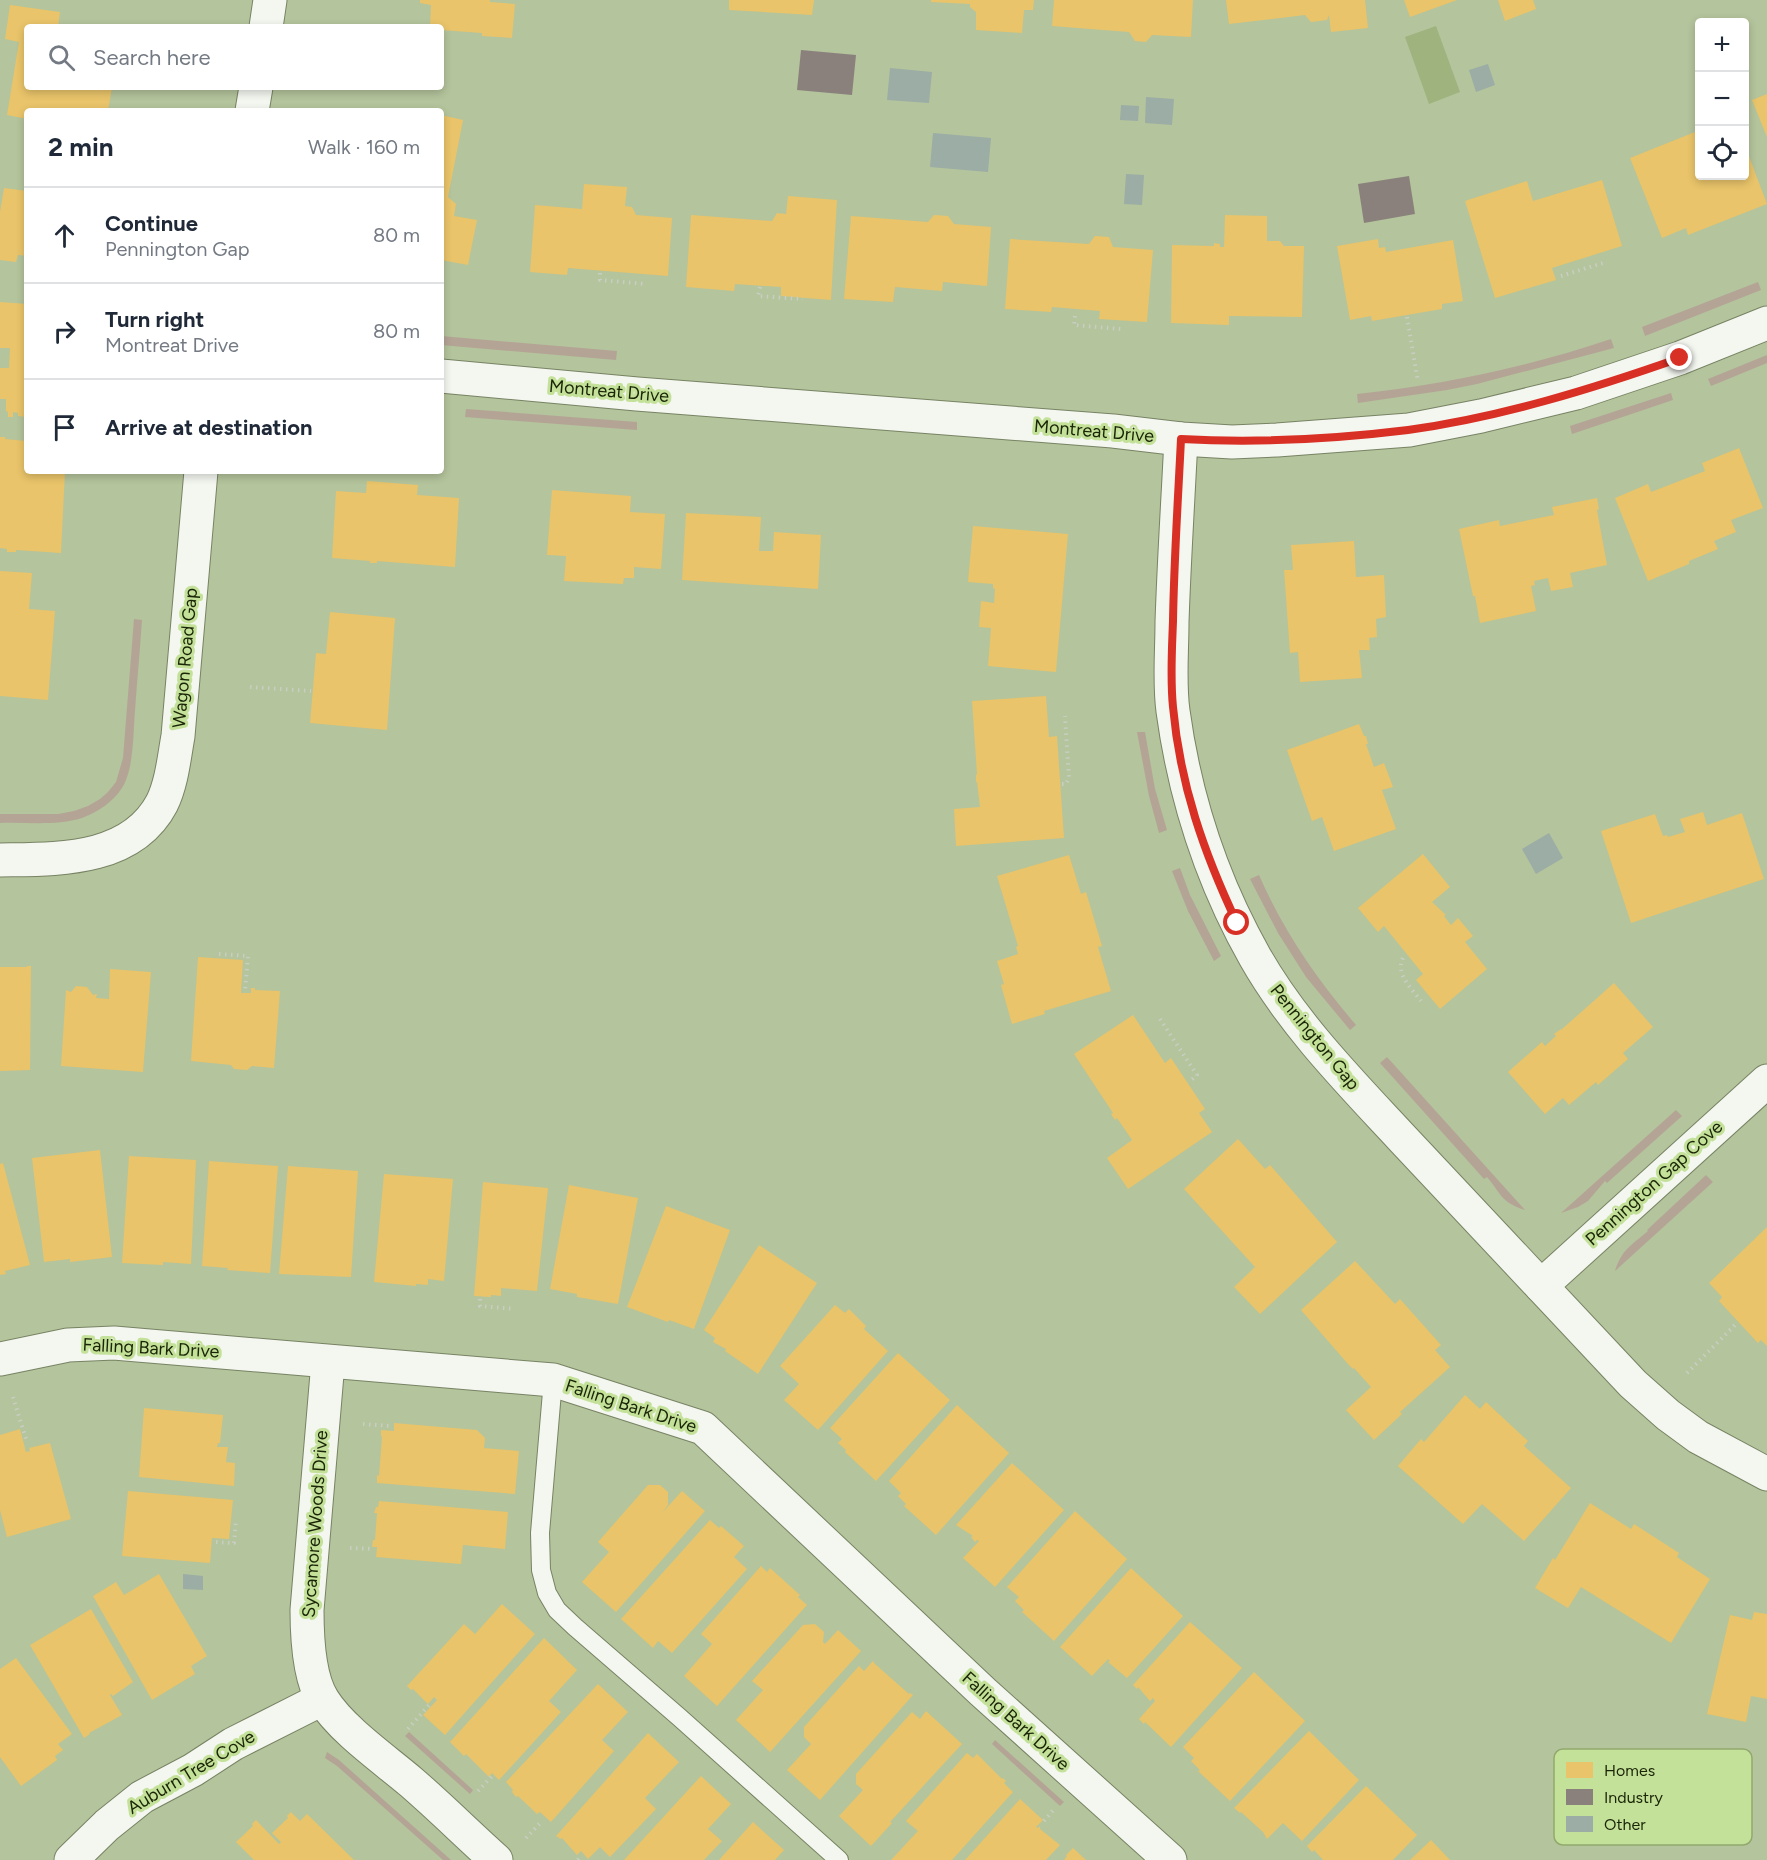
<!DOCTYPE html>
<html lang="en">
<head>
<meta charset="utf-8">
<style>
	:root { --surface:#fff; --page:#f2f2f3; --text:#1f2937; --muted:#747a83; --line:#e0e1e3 }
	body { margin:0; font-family:Figtree,sans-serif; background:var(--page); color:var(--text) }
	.controls { position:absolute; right:18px; top:18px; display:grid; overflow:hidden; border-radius:6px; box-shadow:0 3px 9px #0003 }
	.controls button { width:54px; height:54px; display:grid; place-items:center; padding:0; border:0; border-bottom:2px solid var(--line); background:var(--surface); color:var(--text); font:30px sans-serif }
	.stop { position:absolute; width:18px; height:18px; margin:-14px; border:4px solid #d93025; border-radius:50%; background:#fff }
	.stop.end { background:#d93025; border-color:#fff; box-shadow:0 2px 6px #0008 }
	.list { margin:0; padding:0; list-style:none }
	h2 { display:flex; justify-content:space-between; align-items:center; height:78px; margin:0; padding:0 24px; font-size:26px }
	h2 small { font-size:20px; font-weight:400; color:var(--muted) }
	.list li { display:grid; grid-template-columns:39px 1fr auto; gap:18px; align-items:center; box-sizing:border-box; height:96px; padding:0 24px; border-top:2px solid var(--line) }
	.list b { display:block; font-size:22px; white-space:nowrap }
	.list p { margin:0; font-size:20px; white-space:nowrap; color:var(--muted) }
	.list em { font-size:20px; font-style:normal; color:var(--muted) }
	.icon { flex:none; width:33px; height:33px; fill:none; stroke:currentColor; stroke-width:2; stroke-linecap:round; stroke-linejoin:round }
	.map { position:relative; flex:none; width:1767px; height:1860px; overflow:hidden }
	.search { position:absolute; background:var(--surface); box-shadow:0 3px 9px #0003; left:24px; top:24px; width:420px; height:66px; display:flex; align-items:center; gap:15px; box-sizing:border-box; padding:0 21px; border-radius:6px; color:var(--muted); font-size:22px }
	.panel { position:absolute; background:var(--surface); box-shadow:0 3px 9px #0003; left:24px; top:108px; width:420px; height:366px; border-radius:6px }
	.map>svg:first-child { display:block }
	.green { fill:#b4a496 }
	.water { fill:#9eb37d }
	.homes { fill:#e9c46a }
	.industry { fill:#8a817c }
	.building { fill:#9bada5 }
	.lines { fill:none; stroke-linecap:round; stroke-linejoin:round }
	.service-casing { stroke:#778363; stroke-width:20 }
	.minor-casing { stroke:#778363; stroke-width:35 }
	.path { stroke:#c8cec1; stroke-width:4; stroke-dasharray:1.5 4.5; stroke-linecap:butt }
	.service { stroke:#f4f6f0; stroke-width:18 }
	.minor { stroke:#f4f6f0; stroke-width:33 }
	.route { stroke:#d93025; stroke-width:8 }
	.labels { text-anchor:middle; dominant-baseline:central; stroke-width:6; stroke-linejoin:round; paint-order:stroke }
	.street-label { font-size:18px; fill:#1a2507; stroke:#c4e199 }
	.key { fill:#c4e199; stroke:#91a96d; stroke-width:1.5 }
	.key-label { font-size:16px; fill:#1a2507 }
</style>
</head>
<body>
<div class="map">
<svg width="1767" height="1860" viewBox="0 0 1767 1860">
	<rect width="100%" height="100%" fill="#b4c49c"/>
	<g class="green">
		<polygon points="1758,282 1761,290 1645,336 1642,327"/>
		<polygon points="441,336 617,351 616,360 441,345"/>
		<path d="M1611 339 1614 348 1477 384 1447 390 1358 403 1357 394C1444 385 1528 367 1611 339Z"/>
		<polygon points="1767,355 1767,363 1711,386 1708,379"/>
		<polygon points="1671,393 1673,400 1572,434 1570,426"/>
		<polygon points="466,409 637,422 637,430 465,417"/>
		<path d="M134 619 142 620C140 650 137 681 135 711 133 734 134 769 122 788 113 802 98 812 82 818 57 826 27 822 0 823V814H58L74 811 88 806 100 799 108 792 116 782 123 758Z"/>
		<polygon points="1137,732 1145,732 1155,789 1167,830 1159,833 1149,796"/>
		<polygon points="1180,868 1190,895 1221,956 1214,961 1188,911 1172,871"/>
		<path d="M1259 875C1284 932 1316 978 1356 1025L1350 1030 1306 977 1278 933 1250 879Z"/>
		<path d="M1387 1057 1525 1210C1500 1202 1501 1193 1487 1177L1484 1179 1380 1063Z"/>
		<polygon points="1676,1110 1682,1116 1607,1183 1605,1181 1588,1201 1578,1207 1561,1213"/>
		<path d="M1706 1175 1713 1182 1615 1271C1622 1249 1632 1245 1648 1231L1647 1230Z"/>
		<polygon points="409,1732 473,1790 470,1794 405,1736"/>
		<polygon points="995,1740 1064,1802 1060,1806 992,1744"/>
		<polygon points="327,1752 339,1760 451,1860 443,1860 337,1766 325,1758"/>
	</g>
	<polygon class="water" points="1436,26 1460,92 1429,104 1405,37"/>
	<g class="homes">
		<polygon points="420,0 490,0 490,2 515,4 512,38 482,36 482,33 441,30 441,27 430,27 431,5 420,3"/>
		<polygon points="729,0 814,0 812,15 729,10"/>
		<polygon points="931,0 1034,0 1033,10 1024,10 1022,33 976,30 976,12 970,7 970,4 931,2"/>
		<polygon points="1054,0 1193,0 1191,37 1152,35 1146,42 1135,41 1129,32 1052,26"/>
		<polygon points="1226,0 1365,0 1368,28 1331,32 1329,15 1327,20 1311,22 1305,15 1229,24"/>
		<polygon points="1404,0 1457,0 1410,17"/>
		<polygon points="1498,0 1533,0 1536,9 1505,21"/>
		<polygon points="10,5 60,12 58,27 27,27 27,87 112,87 108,111 27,111 27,119 7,115 19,42 5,39"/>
		<polygon points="1767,94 1767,137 1752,100"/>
		<polygon points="441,115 463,120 448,197 456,204 454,216 477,220 468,265 441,260"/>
		<polygon points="1700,130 1700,176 1744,176 1745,146 1767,204 1688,235 1686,228 1662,238 1630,158"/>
		<polygon points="1602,180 1622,246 1552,268 1556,280 1495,298 1465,201 1527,181 1533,201"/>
		<polygon points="584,184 627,187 625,206 632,207 636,215 672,218 668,276 568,268 567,275 530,272 535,205 582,209"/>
		<polygon points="4,188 27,191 27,256 18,255 16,262 0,260 0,212"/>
		<polygon points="788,196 837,200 831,300 781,296 781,287 735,284 734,291 686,287 691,215 772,221 777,213 786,214"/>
		<polygon points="934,215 948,216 954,224 991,227 987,286 943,282 942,291 895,287 893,302 844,299 851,216 928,222"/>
		<polygon points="1225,215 1267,216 1267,241 1280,241 1284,246 1304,246 1302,317 1229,316 1229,325 1171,323 1172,245 1214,246 1214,243 1220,244 1220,247 1224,247"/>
		<polygon points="1095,236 1109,237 1113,247 1153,250 1147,322 1099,319 1100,311 1052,307 1051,312 1005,309 1010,239 1089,244"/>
		<polygon points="1378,239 1379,248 1385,247 1386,252 1453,240 1463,301 1442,304 1442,309 1372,321 1371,316 1350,320 1337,246"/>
		<polygon points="0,302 27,304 27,417 18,416 18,413 13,412 13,417 8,417 8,412 6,411 6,399 0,399 0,368 9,368 10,348 0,348"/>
		<polygon points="0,437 5,437 5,439 27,441 27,471 65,471 61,553 16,550 16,552 7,552 7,549 0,548"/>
		<polygon points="1739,448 1763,508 1731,520 1736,532 1714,541 1718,549 1689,561 1689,564 1648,581 1615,498 1648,484 1651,492 1705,471 1702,463"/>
		<polygon points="367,481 418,485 417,495 459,498 455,567 377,561 377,563 370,563 370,561 332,558 336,491 366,493"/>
		<polygon points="552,490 631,496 630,512 665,514 661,569 634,567 634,578 624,578 623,584 564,581 566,556 547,555"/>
		<polygon points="1597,498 1599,509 1597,510 1607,565 1570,573 1573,587 1551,591 1548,578 1534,581 1535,585 1531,586 1536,611 1480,623 1475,596 1473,596 1459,529 1499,520 1500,526 1554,515 1552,507"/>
		<polygon points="686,513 761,517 759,551 773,551 774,532 821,535 818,589 682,580"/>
		<polygon points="973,526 1068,534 1056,672 988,666 991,628 979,627 981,601 994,603 995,589 993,588 993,584 968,582"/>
		<polygon points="1354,541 1356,577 1384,575 1386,617 1376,619 1377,637 1369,638 1370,650 1359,650 1362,678 1300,682 1298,652 1290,653 1284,570 1293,570 1291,545"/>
		<polygon points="0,571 32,573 29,609 55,611 48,700 0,696"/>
		<polygon points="330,612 395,618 387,730 310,723 316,653 326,654"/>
		<polygon points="1046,696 1049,737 1057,736 1064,838 956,846 954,809 980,807 977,782 976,782 976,775 977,774 972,701"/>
		<polygon points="1359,724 1364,736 1366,736 1368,744 1366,744 1374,767 1384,763 1393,787 1382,790 1396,829 1334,851 1322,817 1312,821 1287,750"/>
		<polygon points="1703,812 1707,825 1742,813 1764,879 1631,923 1601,831 1655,814 1663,836 1667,835 1668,837 1685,832 1680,819"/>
		<polygon points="1423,854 1450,887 1432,902 1446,915 1444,916 1451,925 1458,918 1473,936 1465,942 1487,969 1440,1009 1416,980 1423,974 1384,926 1378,932 1358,908"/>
		<polygon points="1069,855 1081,894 1086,892 1102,946 1098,947 1111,991 1044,1011 1045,1014 1012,1024 1001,985 1004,984 997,961 1018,954 1016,947 1018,946 997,876"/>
		<polygon points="198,957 243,960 241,993 251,993 251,988 255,988 255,990 280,991 274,1068 252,1066 247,1070 234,1069 231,1065 191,1061"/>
		<polygon points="27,966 31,966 30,1070 0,1071 0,967 27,967"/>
		<polygon points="110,969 151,972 143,1072 61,1066 66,990 71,992 76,986 87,987 93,995 97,994 96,998 109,999"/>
		<polygon points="1614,983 1653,1027 1623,1053 1628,1059 1598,1085 1596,1082 1569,1105 1563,1098 1545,1114 1508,1072 1542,1042 1545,1046 1556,1036 1554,1034 1561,1029 1561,1030"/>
		<polygon points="1133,1015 1165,1063 1171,1058 1205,1109 1199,1113 1212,1132 1128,1189 1107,1158 1132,1140 1117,1118 1115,1120 1111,1114 1113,1113 1074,1054"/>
		<polygon points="1238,1139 1265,1169 1270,1165 1337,1242 1260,1314 1234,1287 1255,1267 1184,1189"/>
		<polygon points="100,1150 112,1257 70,1262 70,1259 44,1262 32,1158"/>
		<polygon points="129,1156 196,1160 191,1264 163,1262 163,1265 122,1263"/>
		<polygon points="209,1161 278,1166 270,1273 227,1270 228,1268 202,1266"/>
		<polygon points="3,1163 30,1265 5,1271 6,1274 0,1275 0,1164"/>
		<polygon points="288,1166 358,1171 351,1277 279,1274"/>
		<polygon points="384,1174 453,1179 444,1281 428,1279 428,1285 416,1284 416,1286 374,1282"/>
		<polygon points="483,1182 548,1188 537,1291 501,1288 501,1296 491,1295 491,1297 474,1296"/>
		<polygon points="569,1185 638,1198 618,1304 577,1297 577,1294 550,1289"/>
		<polygon points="666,1206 730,1230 694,1329 669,1320 668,1322 627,1307"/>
		<polygon points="1767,1227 1767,1346 1761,1340 1758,1343 1719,1301 1722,1297 1709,1283"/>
		<polygon points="759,1245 817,1283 758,1374 725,1351 726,1349 713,1342 715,1338 704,1330"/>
		<polygon points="1355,1261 1395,1304 1400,1299 1441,1345 1435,1350 1450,1367 1400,1412 1402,1414 1374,1440 1346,1410 1371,1387 1354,1368 1353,1369 1348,1364 1301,1310"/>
		<polygon points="835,1305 845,1313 849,1309 866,1326 864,1329 888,1351 818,1430 784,1400 799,1384 780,1366"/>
		<polygon points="898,1353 950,1400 876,1481 845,1452 846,1450 838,1443 842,1439 830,1428"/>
		<polygon points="1465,1395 1480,1409 1486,1402 1528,1441 1524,1446 1571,1488 1524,1541 1482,1504 1463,1524 1398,1466 1421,1439 1424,1442"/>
		<polygon points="957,1405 1009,1453 936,1535 904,1506 906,1504 898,1496 901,1493 889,1481"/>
		<polygon points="144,1408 223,1415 220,1443 218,1443 217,1447 228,1447 226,1462 235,1463 234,1486 139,1477"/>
		<polygon points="394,1423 477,1430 485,1438 484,1448 519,1451 515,1494 377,1483 377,1475 379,1476 382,1437 381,1436 381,1430 394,1431"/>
		<polygon points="20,1429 26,1452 30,1451 29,1448 50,1443 71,1519 7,1537 0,1510 0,1435"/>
		<polygon points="1012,1463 1064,1510 995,1587 963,1558 979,1541 977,1540 975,1542 971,1537 973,1536 956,1525"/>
		<polygon points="648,1485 660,1485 668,1492 668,1505 662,1513 682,1491 705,1511 616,1612 582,1582 609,1552 598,1542"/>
		<polygon points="128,1491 233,1500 229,1539 212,1538 210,1563 122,1556"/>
		<polygon points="379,1501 508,1512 505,1549 463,1545 461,1564 376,1557 377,1547 372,1547 373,1540 375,1540 377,1513 374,1513 376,1507 378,1507"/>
		<polygon points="1590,1503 1631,1529 1634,1524 1679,1553 1677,1557 1710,1579 1671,1643 1581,1587 1568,1608 1535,1588 1553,1558 1555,1560"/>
		<polygon points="1075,1511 1127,1559 1054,1641 1022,1612 1024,1610 1015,1601 1019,1597 1007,1587"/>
		<polygon points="710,1520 719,1528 721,1526 744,1546 734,1557 747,1569 672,1653 658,1641 653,1648 621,1619"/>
		<polygon points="761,1566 767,1572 770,1568 800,1595 798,1597 807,1605 717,1706 684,1676 712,1644 701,1634"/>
		<polygon points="1131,1568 1183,1616 1127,1678 1108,1662 1110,1661 1108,1659 1092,1676 1060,1647"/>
		<polygon points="159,1574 207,1656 191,1666 195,1674 152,1700 93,1596 116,1582 124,1595"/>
		<polygon points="502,1604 535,1634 445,1735 423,1715 437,1700 434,1697 428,1704 413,1689 411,1690 407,1686 464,1624 475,1634"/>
		<polygon points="91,1609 133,1682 113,1696 111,1694 110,1695 122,1715 89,1733 90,1734 84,1738 30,1645"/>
		<polygon points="1754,1612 1767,1614 1767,1699 1751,1696 1746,1722 1707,1714 1730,1615 1752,1620"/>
		<polygon points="1190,1622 1242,1668 1171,1747 1145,1722 1144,1724 1139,1719 1155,1701 1153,1698 1150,1701 1138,1687 1137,1689 1133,1685"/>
		<polygon points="815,1624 824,1632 823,1642 825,1644 838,1630 861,1651 770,1752 736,1720 763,1690 752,1681 803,1625"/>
		<polygon points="544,1638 577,1670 549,1701 561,1712 499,1780 492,1773 489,1777 466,1754 464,1756 450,1742"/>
		<polygon points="16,1658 72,1734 58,1744 63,1750 55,1756 57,1760 21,1786 0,1757 0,1669"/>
		<polygon points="873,1661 875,1664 909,1694 910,1693 913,1695 820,1800 787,1770 811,1744 804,1737 804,1727 859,1666 864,1671"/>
		<polygon points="1254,1672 1305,1721 1230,1801 1198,1771 1200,1770 1191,1761 1194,1758 1183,1747"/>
		<polygon points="598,1684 628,1712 602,1740 614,1751 551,1822 540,1812 537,1814 518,1796 516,1797 512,1792 513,1790 506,1782"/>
		<polygon points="926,1711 962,1744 890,1822 892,1823 871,1846 839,1816 863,1790 856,1784 856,1774 912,1712 920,1719"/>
		<polygon points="1309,1731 1359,1780 1302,1841 1283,1823 1267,1839 1263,1832 1241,1812 1240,1813 1234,1808"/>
		<polygon points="648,1733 679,1762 645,1798 656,1809 610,1857 600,1847 588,1859 581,1851 577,1855 562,1838 561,1839 556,1836"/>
		<polygon points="967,1753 973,1758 977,1754 1002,1779 1003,1778 1006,1781 1004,1783 1013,1792 952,1860 891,1860 918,1831 906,1821"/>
		<polygon points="701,1776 731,1804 708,1829 722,1841 704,1860 624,1860"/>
		<polygon points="1366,1786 1417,1835 1393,1860 1323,1860 1314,1850 1312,1852 1307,1846"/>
		<polygon points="1020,1799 1043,1820 1036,1827 1038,1828 1040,1826 1040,1829 1060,1845 1046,1860 965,1860"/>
		<polygon points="291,1812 300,1821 307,1814 354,1860 254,1860 236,1842 253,1826 252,1824 256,1820 279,1844 281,1842 272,1833 288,1818 287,1816"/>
		<polygon points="753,1822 784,1850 775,1860 719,1860"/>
		<polygon points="1431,1840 1450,1860 1410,1860"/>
		<polygon points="1073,1848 1086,1860 1064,1860 1067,1856 1066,1855"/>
	</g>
	<g class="industry">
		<polygon points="801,50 856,55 852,95 797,90"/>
		<polygon points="1409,176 1415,214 1364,223 1358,184"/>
	</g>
	<g class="building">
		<polygon points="1488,64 1495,85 1476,92 1469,70"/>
		<polygon points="890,68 932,72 929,103 887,100"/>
		<polygon points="1146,97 1174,99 1172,125 1145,123"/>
		<polygon points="1121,105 1139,106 1138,121 1120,120"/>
		<polygon points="933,133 991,138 988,172 930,167"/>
		<polygon points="1126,174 1144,175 1142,205 1124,204"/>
		<polygon points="1549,833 1563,858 1536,874 1522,849"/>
		<polygon points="183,1574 203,1576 203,1590 183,1589"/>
	</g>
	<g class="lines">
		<defs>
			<polyline id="service" points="553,1380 540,1533 541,1570 547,1593 557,1610 575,1627 679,1717 839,1860"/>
			<g id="minor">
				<polyline points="266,27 270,0"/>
				<polyline points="252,111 256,87"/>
				<polyline points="441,376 637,394 1113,431 1181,439 1232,442 1277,440 1409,430 1481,416 1576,393 1680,358 1767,323"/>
				<path d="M1181 439C1178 500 1174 561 1172 622 1172 652 1169 682 1173 711 1185 799 1211 879 1255 957 1293 1024 1349 1081 1401 1137 1478 1220 1556 1302 1633 1384L1668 1415 1698 1437 1767 1474"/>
				<path d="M0 860C57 859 131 862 162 803 172 782 174 758 178 736L201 471"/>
				<polyline points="1541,1286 1767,1081"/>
				<polyline points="0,1359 68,1345 114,1343 553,1380 703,1428 983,1692 1170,1860"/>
				<path d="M328 1362 307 1610C307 1635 309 1678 323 1700 342 1730 384 1759 411 1782 440 1807 467 1834 496 1860"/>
				<polyline points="71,1860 107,1825 142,1797 193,1770 233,1744 322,1699"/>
			</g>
		</defs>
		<use href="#service" class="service-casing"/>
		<use href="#minor" class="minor-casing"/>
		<g class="path">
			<polyline points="600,273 600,280 646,284"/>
			<polyline points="1561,276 1603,263"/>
			<polyline points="760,287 758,296 803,299"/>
			<polyline points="1075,316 1074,325 1121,329"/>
			<polyline points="1407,317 1418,382"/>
			<polyline points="250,687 311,691"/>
			<polyline points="1062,784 1066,784 1069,778 1065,716"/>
			<polyline points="219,954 248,956 245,991"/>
			<path d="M1403 958C1395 974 1412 989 1421 1001"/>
			<polyline points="1160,1019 1197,1075 1189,1082"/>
			<polyline points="480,1299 480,1306 515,1309"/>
			<polyline points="1687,1373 1735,1325"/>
			<polyline points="13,1397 26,1439"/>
			<polyline points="363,1424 392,1426"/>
			<polyline points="216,1542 234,1543 236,1521"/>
			<polyline points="350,1548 373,1549"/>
			<polyline points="408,1729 429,1705"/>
			<polyline points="478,1791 492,1776"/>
			<polyline points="1044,1821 1055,1808"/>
			<polyline points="526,1838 542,1821"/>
			<polyline points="578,1860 581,1856"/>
		</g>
		<use href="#service" class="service"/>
		<use href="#minor" class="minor"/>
	</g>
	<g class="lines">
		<path class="route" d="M1237 923C1204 853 1180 785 1173 707 1170 678 1172 649 1173 621 1174 560 1178 500 1181 439 1255 443 1335 439 1408 430 1501 417 1592 389 1680 358"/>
	</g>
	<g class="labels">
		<g class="street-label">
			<text transform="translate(609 391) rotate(5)">Montreat Drive</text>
			<text transform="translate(1094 431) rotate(5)">Montreat Drive</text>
			<text transform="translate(185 658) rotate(-85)">Wagon Road Gap</text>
			<text transform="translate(1315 1037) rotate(51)">Pennington Gap</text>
			<text transform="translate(1654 1183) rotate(-42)">Pennington Gap Cove</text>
			<text transform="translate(151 1348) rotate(3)">Falling Bark Drive</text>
			<text transform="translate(631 1406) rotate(18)">Falling Bark Drive</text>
			<text transform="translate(315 1524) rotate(-86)">Sycamore Woods Drive</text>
			<text transform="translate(1016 1721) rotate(42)">Falling Bark Drive</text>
			<text transform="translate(191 1772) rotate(-31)">Auburn Tree Cove</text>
		</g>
	</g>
	<rect x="1554" y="1749" width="198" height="96" rx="9" class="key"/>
	<rect x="1566" y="1762" width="27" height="16" fill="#e9c46a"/>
	<rect x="1566" y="1789" width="27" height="16" fill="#8a817c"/>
	<rect x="1566" y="1816" width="27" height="16" fill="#9bada5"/>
	<g class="key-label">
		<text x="1604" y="1776">Homes</text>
		<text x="1604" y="1803">Industry</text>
		<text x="1604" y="1830">Other</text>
	</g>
</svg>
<div class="controls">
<button>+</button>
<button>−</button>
<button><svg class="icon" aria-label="locate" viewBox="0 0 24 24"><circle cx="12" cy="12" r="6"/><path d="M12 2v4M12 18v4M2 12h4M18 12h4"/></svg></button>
</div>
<div class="stop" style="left:1237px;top:923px"></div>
<div class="stop end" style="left:1680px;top:358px"></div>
<div class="search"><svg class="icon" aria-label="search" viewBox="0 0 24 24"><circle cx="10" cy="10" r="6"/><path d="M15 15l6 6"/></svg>Search here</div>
<section class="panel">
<h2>2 min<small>Walk · 160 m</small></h2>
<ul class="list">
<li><svg class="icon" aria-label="ahead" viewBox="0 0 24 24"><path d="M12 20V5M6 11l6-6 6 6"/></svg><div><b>Continue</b><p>Pennington Gap</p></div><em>80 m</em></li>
<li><svg class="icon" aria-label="right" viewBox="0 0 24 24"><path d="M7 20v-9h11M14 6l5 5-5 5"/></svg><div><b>Turn right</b><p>Montreat Drive</p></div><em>80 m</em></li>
<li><svg class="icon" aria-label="arrive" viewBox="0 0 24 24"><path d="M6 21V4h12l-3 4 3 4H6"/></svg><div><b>Arrive at destination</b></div></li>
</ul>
</section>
</div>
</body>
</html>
